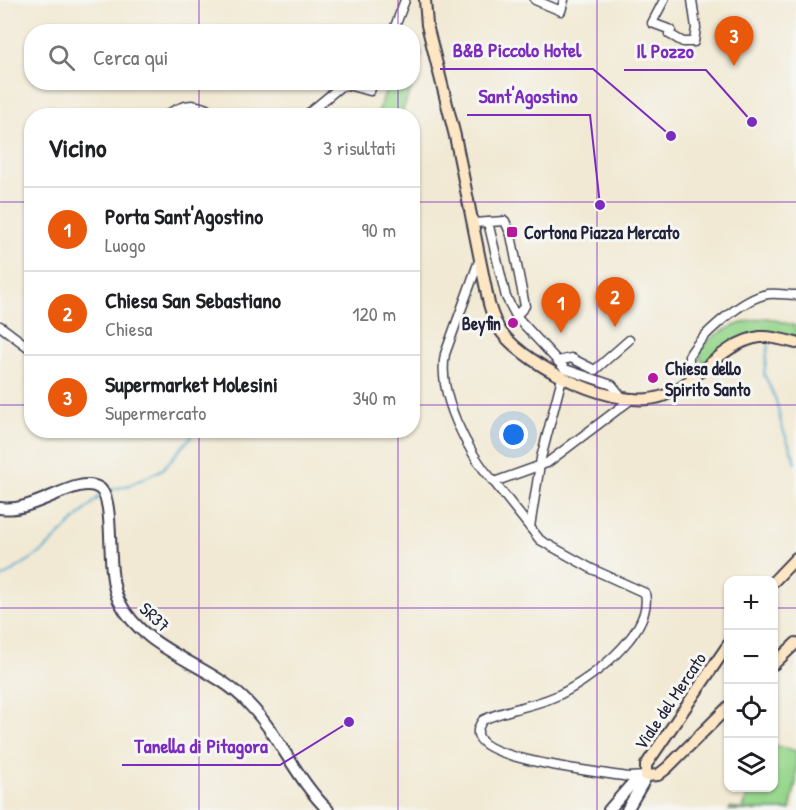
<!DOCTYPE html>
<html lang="it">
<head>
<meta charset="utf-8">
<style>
	:root { --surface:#fff; --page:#f2f2f2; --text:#202124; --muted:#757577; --line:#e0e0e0; --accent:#ea580c }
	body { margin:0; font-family:"Patrick Hand",sans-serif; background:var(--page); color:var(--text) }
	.controls { position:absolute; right:18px; bottom:18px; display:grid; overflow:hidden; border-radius:12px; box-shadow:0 2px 4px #0004 }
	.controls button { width:54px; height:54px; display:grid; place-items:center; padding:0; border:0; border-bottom:2px solid var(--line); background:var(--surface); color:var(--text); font:30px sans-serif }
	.you { position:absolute; left:514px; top:435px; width:21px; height:21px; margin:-15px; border:4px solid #fff; border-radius:50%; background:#1a73e8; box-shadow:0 0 0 9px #1a73e833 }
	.badge { display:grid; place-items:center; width:39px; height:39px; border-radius:50%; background:var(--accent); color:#fff; font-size:20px; font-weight:700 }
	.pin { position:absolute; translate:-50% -50px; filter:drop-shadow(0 2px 3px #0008) }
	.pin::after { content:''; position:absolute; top:32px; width:21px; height:18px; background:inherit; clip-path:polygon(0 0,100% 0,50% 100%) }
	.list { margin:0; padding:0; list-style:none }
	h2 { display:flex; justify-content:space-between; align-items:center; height:78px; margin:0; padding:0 24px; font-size:26px }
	h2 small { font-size:20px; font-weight:400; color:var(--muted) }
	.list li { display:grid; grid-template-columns:39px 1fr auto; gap:18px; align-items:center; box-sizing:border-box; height:84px; padding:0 24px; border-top:2px solid var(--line) }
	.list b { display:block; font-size:22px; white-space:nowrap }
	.list p { margin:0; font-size:20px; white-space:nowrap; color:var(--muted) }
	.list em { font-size:20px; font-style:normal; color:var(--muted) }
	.icon { flex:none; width:33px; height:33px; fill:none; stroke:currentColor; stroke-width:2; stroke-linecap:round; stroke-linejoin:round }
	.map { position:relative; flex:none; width:796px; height:810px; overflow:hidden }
	.search { position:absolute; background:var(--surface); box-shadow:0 2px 4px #0004; left:24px; top:24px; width:396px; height:66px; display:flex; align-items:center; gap:15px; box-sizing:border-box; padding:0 21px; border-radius:24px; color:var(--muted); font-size:22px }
	.panel { position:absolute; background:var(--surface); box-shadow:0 2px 4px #0004; left:24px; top:108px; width:396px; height:330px; border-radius:24px }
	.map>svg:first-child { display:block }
	.green { fill:#96d68c; stroke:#5c7c64; stroke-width:1.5 }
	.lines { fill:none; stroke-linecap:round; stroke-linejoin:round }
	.stream { stroke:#50a7cc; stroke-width:2 }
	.minor-casing { stroke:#414052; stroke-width:11 }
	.tertiary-casing { stroke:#414052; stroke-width:14 }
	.secondary-casing { stroke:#414052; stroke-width:14 }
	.minor { stroke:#fff; stroke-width:8 }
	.tertiary { stroke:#fff; stroke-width:10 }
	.secondary { stroke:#fce6c4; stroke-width:10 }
	.grid { fill:none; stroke:#7b2cbf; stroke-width:1.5; stroke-opacity:0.55 }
	.poi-dot { fill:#b5179e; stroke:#f6f6f2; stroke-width:2 }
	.labels { text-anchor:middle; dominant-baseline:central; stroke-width:6; stroke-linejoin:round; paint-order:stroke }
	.poi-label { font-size:18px; font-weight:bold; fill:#22223b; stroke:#f6f6f2; text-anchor:start }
	.street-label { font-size:18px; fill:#22223b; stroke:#f6f6f2 }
	.leader { fill:none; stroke:#7b2cbf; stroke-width:2 }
	.callout-dot { fill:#7b2cbf; stroke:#f6f6f2; stroke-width:2 }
	.callout-label { font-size:20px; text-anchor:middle; font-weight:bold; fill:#7b2cbf; stroke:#f6f6f2; stroke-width:6; stroke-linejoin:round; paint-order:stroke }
</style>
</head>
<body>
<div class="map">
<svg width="796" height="810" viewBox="0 0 796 810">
	<rect width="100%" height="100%" fill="#f6f6f2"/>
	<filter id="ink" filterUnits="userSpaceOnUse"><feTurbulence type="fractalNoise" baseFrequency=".0167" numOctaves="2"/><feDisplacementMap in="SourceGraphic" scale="12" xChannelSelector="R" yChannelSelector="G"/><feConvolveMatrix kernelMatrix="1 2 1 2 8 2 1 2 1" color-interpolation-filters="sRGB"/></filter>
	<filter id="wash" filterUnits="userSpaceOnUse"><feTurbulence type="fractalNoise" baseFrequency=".008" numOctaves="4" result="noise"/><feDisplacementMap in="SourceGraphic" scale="24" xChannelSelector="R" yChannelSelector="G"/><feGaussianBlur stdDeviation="1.35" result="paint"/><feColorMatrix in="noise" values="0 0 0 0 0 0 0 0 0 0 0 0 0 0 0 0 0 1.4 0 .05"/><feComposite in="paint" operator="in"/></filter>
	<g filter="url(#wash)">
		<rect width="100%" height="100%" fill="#f1e9d3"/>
		<g class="green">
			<polygon points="413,50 422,53 413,80 412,50"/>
			<polygon points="389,82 411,89 401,115 377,115"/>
			<path d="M768 318 796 326V338L761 332 707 362 700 360C697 335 749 318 768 318Z"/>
			<polygon points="774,745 796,751 796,782 790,810 729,810 731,807 743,810 749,788 774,788"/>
		</g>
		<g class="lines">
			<g class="stream">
				<polyline points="768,346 764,374 776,400 781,424 796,463"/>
				<polyline points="106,491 130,485 163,469 197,430"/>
				<polyline points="0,579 43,551 101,495"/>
			</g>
		</g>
	</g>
	<g filter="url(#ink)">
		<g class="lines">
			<defs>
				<g id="minor">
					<polyline points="535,0 561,11 564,0"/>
					<polyline points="664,0 652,23 671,30 669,34 683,42 694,42 696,28 692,0"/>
					<polyline points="393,32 405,0"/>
					<path d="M165 116C188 100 198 103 221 116"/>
					<polyline points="305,116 340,87 347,85 370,91 374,82"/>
					<polyline points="473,223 505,221 511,235 525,306 516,316 506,297 488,222"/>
					<path d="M480 258 445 354C437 394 468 453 494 482"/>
					<polyline points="516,316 565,369 612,385 621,396"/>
					<polyline points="0,326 32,350"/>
					<polyline points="558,361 571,358 595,370 629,340"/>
					<path d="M693 380 689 369V356C701 335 743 298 768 294 777 293 787 295 796 295"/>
					<path d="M633 398 547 463 494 482 540 540 592 569 645 593C654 633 586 684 554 697 531 707 506 709 483 720 480 724 476 731 479 737 489 761 601 772 628 777L646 776"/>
					<polyline points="530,527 541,458 562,378"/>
				</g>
				<g id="tertiary">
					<path d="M0 508C34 514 77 474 99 488 117 499 104 572 119 601 146 654 210 662 249 704 280 736 296 779 328 810"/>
					<polyline points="609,810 629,787 646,776"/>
					<polyline points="627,810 645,779"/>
				</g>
				<g id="secondary">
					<path d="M425 0 427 25 455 136 489 304C492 314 495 324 502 333 530 368 618 412 663 396 698 383 722 342 760 337 772 336 785 340 796 343"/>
					<polyline points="774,581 796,558"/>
					<polyline points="728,645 646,765 646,776 658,775 667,768 728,707"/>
					<polyline points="774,664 796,643"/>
				</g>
			</defs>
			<use href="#minor" class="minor-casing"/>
			<use href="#tertiary" class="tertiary-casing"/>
			<use href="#secondary" class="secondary-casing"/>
			<use href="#minor" class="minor"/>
			<use href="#tertiary" class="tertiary"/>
			<use href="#secondary" class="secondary"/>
		</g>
	</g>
	<path class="grid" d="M199 0V32M398 0V32M597 0V810M199 82V116M398 82V116M0 202H32M412 202H796M0 405H32M412 405H796M199 430V810M398 430V810M0 608H728M774 608H796"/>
	<g class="poi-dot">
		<rect x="506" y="226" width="12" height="12" rx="3"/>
		<circle cx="513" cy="323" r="6"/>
		<circle cx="653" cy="378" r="6"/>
	</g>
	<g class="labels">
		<g class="poi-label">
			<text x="524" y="232">Cortona Piazza Mercato</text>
			<text x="501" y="323" text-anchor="end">Beyfin</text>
			<text x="665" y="368">Chiesa dello<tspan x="665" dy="21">Spirito Santo</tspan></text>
		</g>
		<g class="street-label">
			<text transform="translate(155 617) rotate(43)">SR37</text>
			<text transform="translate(670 701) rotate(-56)">Viale del Mercato</text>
		</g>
	</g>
	<path class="leader" d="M671 136L593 69H440M752 122L706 70H624M600 205L590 115H467M349 722L280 765H122"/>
	<g class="callout-dot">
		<circle cx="671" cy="136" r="6"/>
		<circle cx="752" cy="122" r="6"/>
		<circle cx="600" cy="205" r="6"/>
		<circle cx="349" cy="722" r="6"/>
	</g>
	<g class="callout-label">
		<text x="517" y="57">B&amp;B Piccolo Hotel</text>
		<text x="665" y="58">Il Pozzo</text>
		<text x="528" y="103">Sant'Agostino</text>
		<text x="201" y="753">Tanella di Pitagora</text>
	</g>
</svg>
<div class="controls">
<button>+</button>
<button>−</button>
<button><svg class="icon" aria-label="locate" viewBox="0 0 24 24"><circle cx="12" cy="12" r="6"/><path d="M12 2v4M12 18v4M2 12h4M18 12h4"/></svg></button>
<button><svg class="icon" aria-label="layers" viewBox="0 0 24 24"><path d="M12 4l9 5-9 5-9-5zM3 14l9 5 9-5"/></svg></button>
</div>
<div class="you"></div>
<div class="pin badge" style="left:561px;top:333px">1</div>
<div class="pin badge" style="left:615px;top:327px">2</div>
<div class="pin badge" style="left:734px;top:66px">3</div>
<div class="search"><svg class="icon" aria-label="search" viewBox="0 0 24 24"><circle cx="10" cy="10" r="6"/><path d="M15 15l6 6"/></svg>Cerca qui</div>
<section class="panel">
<h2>Vicino<small>3 risultati</small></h2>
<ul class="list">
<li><span class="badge">1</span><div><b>Porta Sant'Agostino</b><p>Luogo</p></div><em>90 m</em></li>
<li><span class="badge">2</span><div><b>Chiesa San Sebastiano</b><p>Chiesa</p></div><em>120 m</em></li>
<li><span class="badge">3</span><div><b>Supermarket Molesini</b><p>Supermercato</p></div><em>340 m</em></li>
</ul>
</section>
</div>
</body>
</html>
